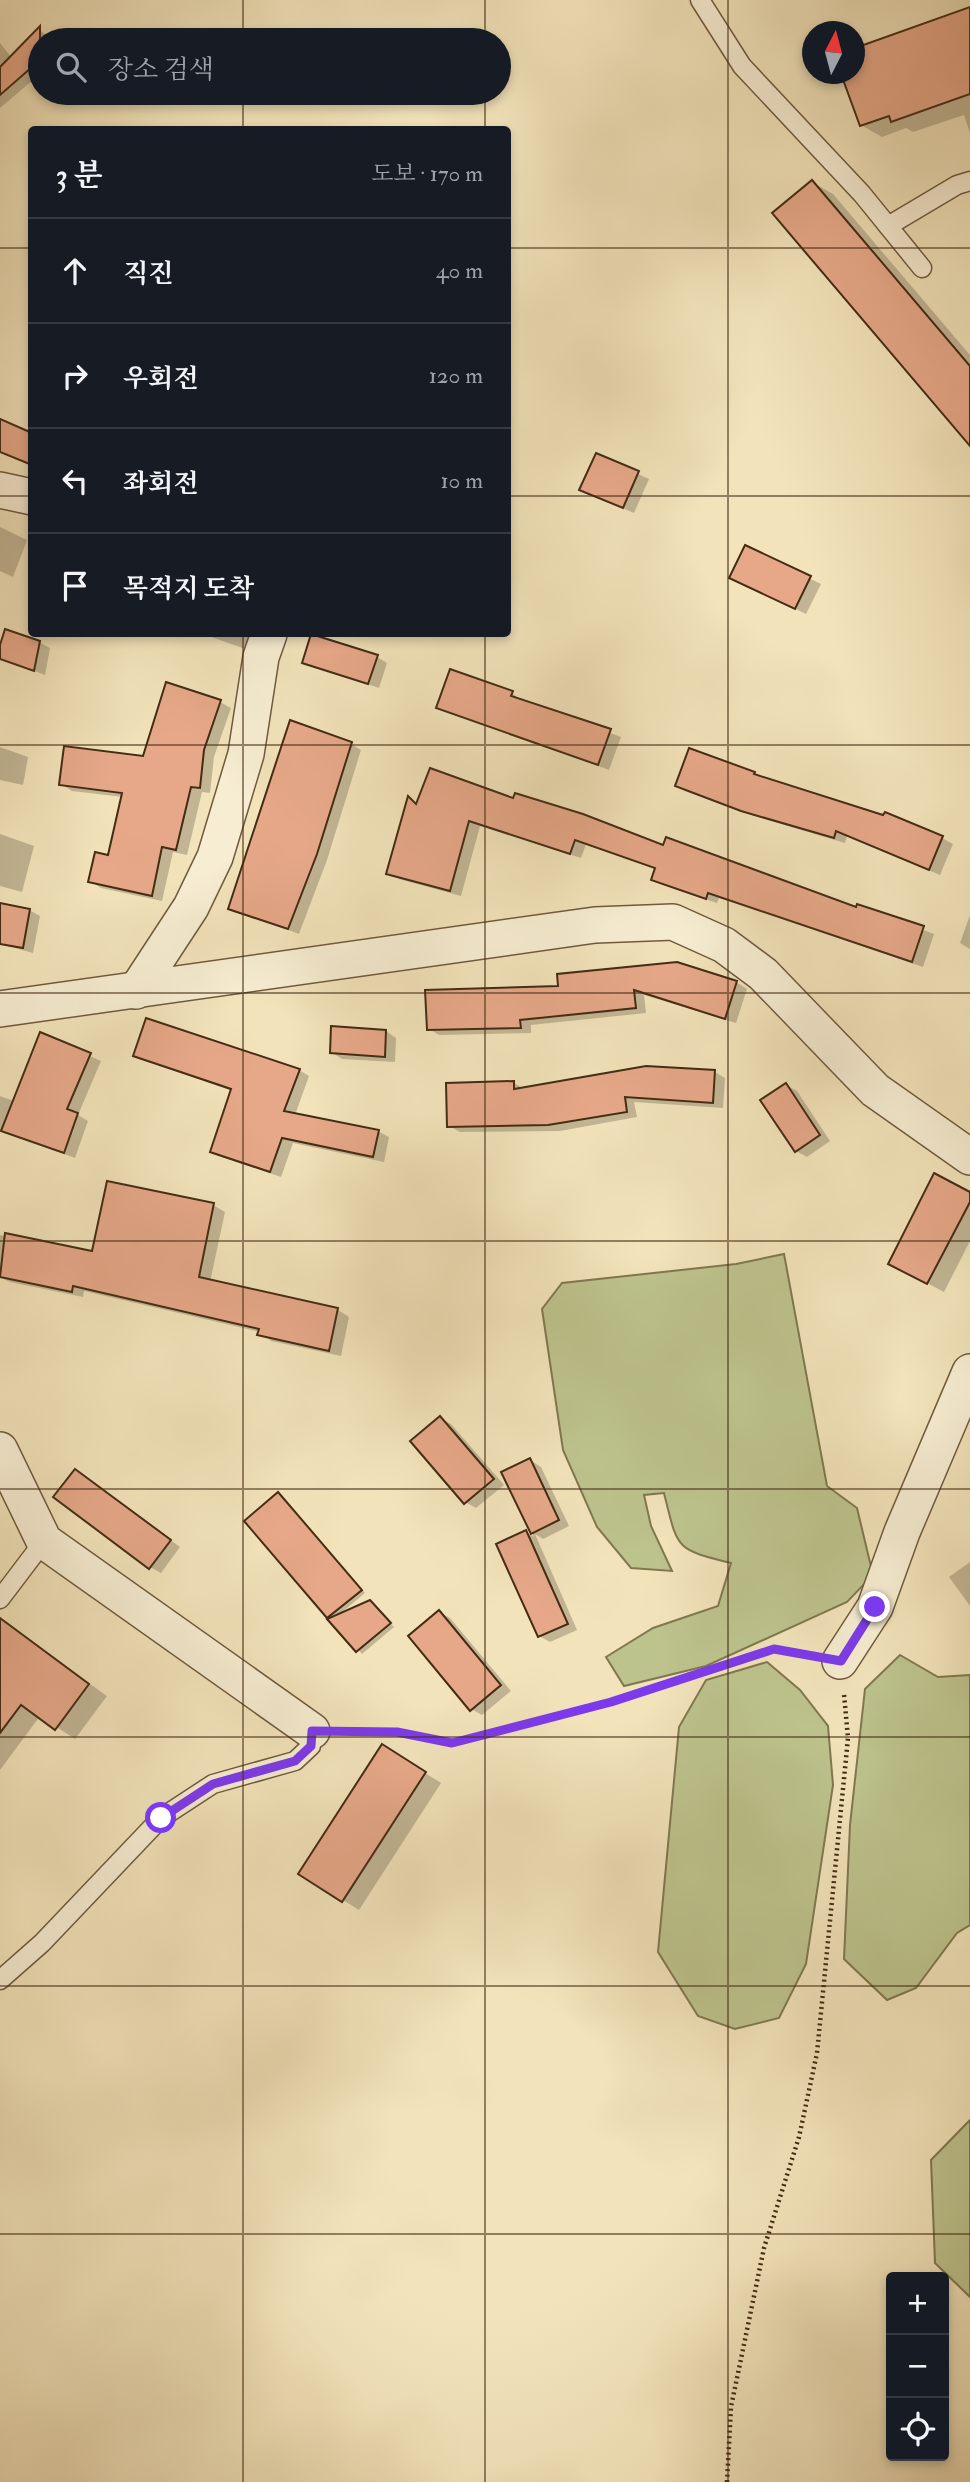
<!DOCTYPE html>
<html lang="ko">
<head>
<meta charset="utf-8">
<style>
	:root { --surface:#171b24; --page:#242831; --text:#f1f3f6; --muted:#9ea1a6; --line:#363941 }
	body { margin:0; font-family:"IM FELL Double Pica","Noto Serif KR",serif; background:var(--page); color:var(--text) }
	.controls { position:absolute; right:21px; bottom:21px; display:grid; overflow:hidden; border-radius:7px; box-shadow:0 4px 10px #0003 }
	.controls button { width:63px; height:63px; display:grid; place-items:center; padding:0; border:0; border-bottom:2px solid var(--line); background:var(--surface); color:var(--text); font:35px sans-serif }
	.compass { position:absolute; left:802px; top:21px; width:63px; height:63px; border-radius:50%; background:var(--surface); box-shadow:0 4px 10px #0003; rotate:6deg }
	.stop { position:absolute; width:21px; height:21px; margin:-16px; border:5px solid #7c3aed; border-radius:50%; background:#fff }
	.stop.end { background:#7c3aed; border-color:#fff; box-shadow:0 2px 7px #0008 }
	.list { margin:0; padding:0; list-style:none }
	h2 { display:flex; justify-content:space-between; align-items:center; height:91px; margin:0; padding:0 28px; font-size:30px }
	h2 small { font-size:23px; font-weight:400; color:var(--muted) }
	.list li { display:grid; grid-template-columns:46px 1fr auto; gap:21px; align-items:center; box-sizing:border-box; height:105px; padding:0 28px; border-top:2px solid var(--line) }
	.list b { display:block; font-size:26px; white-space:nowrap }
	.list em { font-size:23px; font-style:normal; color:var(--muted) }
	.icon { flex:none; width:38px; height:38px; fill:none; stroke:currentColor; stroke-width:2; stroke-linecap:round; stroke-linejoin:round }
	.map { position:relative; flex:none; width:970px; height:2482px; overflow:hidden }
	.search { position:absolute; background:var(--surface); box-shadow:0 4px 10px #0003; left:28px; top:28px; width:483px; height:77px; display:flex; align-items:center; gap:18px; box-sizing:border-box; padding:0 24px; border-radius:38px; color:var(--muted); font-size:26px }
	.panel { position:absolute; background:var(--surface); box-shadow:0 4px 10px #0003; left:28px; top:126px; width:483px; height:511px; border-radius:7px }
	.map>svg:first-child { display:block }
	.green { fill:#bdc38d; stroke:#807850; stroke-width:2 }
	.shadow { fill:#0003 }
	.building { fill:#e6a889; stroke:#442c13; stroke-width:2 }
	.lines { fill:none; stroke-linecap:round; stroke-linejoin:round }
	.lane-casing { stroke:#705a3d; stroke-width:21 }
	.street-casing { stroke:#705a3d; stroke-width:38 }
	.path { stroke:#442c13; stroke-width:4.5; stroke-dasharray:2 3.5; stroke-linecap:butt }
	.lane { stroke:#f7edd2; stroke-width:18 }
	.street { stroke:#f7edd2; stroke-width:35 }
	.route { stroke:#7c3aed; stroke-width:9 }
	.grid { fill:none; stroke:#442c13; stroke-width:2; stroke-opacity:0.55 }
</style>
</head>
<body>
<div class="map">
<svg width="970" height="2482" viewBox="0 0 970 2482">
	<rect width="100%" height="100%" fill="#f2e3ba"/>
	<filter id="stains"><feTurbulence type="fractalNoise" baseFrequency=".00286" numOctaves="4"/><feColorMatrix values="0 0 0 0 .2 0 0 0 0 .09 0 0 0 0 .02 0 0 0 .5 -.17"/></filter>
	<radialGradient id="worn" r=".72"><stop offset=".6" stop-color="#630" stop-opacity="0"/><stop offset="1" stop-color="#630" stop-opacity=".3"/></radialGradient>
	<g class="green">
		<path d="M784 1254 827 1486 857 1508 873 1575 847 1602 706 1666 624 1686 606 1657 653 1628 718 1606 731 1563C675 1549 678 1550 664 1493L644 1495 651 1526 672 1571 631 1568 597 1527 563 1450 542 1309 562 1283 736 1264Z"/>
		<polygon points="900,1655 938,1677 970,1675 970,1925 957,1933 916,1988 887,2000 844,1959 850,1825 865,1689"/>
		<polygon points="767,1662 800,1690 828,1726 833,1785 806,1964 779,2018 735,2029 698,2016 658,1952 679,1727 706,1680"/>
		<polygon points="970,2120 970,2297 935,2263 931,2160"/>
	</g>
	<g class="shadow">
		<polygon points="970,9 970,133 964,115 913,132 906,128 882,137 861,125 843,74 855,74 855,49"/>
		<polygon points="39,30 54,40 40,40 40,74 0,108 0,43 12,58"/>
		<polygon points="812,182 833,194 970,355 970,440"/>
		<polygon points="597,455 649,479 634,513 592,495"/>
		<polygon points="0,527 27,540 13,577 0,571"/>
		<polygon points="745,547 821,584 806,614 742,583"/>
		<polygon points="203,634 258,634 251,651"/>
		<polygon points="39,642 50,648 45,675 0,658 0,650"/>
		<polygon points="377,657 387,663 379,688 304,662"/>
		<polygon points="512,693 522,701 621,737 609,770 438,707"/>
		<polygon points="220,702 231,708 214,757 210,793 202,792 187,855 173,852 162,901 101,888 90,881 109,857 123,797 72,791 61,784 144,758"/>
		<polygon points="351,744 361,750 327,860 299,934 231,908"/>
		<polygon points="0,747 28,757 23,785 0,780"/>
		<polygon points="690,750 766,780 884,817 885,814 942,838 953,844 940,875 847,836 845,843 754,816 687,792 677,786"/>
		<polygon points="409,798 418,804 514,801 857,909 858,906 934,934 923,967 719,898 717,903 663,885 653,879 656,869 586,844 581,858 480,826 461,896 399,879 388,873"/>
		<polygon points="0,834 34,846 22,892 0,886"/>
		<polygon points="29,910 40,916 33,953 0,944 0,928"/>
		<polygon points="970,915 970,949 960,943"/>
		<polygon points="736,982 747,989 736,1023 644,995 646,1013 531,1025 531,1033 439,1035 429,1029 427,992"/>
		<polygon points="386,1031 396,1038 395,1062 342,1059 331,1052"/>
		<polygon points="41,1034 101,1061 78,1115 88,1121 75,1158 0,1131 0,1096 14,1101"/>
		<polygon points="135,1056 299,1070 309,1076 295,1115 378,1131 389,1137 384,1162 293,1143 281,1177 222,1157 212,1151 232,1091"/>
		<polygon points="715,1072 725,1078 723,1108 634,1102 637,1117 560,1131 460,1132 449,1126 514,1083 524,1089"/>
		<polygon points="786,1085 797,1091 830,1141 807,1157 796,1151"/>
		<polygon points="970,1194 970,1241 944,1292 906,1272"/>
		<polygon points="213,1205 225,1212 210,1282 338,1310 349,1317 341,1356 271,1341 260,1332 84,1291 83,1297 10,1282 0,1277 0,1235 94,1253"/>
		<polygon points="440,1418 451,1424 504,1485 476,1508 465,1502"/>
		<polygon points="530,1460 541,1467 569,1526 543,1539 535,1534 577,1630 550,1642 539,1636 526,1532 534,1537 504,1473"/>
		<polygon points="75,1471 180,1547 161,1573 150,1567"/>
		<polygon points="278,1494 365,1593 341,1613 370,1602 394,1627 362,1654 246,1521"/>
		<polygon points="970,1562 970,1606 949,1577"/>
		<polygon points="439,1612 450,1618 511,1691 482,1715 471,1709"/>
		<polygon points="0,1620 107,1696 75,1739 40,1716 0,1770"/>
		<polygon points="398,1756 441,1783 359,1910 300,1873"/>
	</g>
	<g class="building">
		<polygon points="970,7 970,94 891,122 889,116 860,126 841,74 855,74 855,48"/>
		<polygon points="40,26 40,60 0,95 0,67"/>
		<polygon points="812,180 970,366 970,446 772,213"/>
		<polygon points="0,419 32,433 32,465 0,452"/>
		<polygon points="596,453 639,471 623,508 579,490"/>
		<polygon points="745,545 811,576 795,609 729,578"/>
		<polygon points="5,629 40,641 34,671 0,659 0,645"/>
		<polygon points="311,634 378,655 368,684 302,663"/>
		<polygon points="450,669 513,691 511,696 611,729 598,765 436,708"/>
		<polygon points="166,682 221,700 204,750 200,788 191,787 176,850 162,847 152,896 88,882 95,852 108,855 122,793 59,785 64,746 143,756"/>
		<polygon points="290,720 352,742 317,854 288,929 228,909"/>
		<polygon points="689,748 755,772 754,774 883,815 885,812 943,836 929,870 836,831 834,838 741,811 675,786"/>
		<polygon points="430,768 513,798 515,793 583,814 663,845 666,837 856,907 857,904 924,926 912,962 708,893 706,899 651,880 655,868 575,840 570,854 469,821 450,891 386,874 408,796 416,804"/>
		<polygon points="0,903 30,909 23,948 0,944"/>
		<polygon points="677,962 737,981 725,1019 634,990 636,1008 520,1020 521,1028 427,1030 425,990 558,986 557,974"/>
		<polygon points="146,1018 300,1069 284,1111 379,1130 373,1157 282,1138 270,1172 210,1152 231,1089 133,1056"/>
		<polygon points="331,1026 386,1030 385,1057 330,1053"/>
		<polygon points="40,1032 91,1053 67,1109 78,1113 64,1153 1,1131"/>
		<polygon points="646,1066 715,1070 713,1103 625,1097 627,1112 548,1125 447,1127 446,1083 514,1081 514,1089"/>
		<polygon points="786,1083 820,1135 795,1152 760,1100"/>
		<polygon points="934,1173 970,1192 970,1202 927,1284 888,1264"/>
		<polygon points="107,1181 214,1203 199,1277 338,1308 329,1351 257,1335 259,1329 73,1286 72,1292 0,1277 5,1233 92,1251"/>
		<polygon points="440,1416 494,1479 464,1504 410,1441"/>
		<polygon points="530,1458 559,1520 531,1534 501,1472"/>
		<polygon points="75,1469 171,1540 149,1569 53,1497"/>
		<polygon points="278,1492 362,1590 327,1618 244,1521"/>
		<polygon points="526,1530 568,1624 538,1637 496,1544"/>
		<polygon points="370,1600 391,1623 356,1652 327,1619"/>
		<polygon points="439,1610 501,1685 470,1711 408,1636"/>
		<polygon points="0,1618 89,1684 55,1730 21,1705 0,1733"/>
		<polygon points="382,1744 426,1772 342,1902 298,1874"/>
	</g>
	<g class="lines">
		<defs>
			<g id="lane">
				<polyline points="700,0 742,66 862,194 922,268"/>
				<polyline points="888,226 957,185 970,181"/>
				<polyline points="0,1599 44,1541"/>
				<polyline points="0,1980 42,1943 161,1818 213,1784 295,1761 311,1746 312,1731"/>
			</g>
			<g id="street">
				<polyline points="0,490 32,497"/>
				<polyline points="136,991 191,907 215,857 246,754 261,657 269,634"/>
				<polyline points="0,1009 595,925 673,922 724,945 763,974 875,1090 970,1157"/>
				<polyline points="0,1450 44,1541 312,1731"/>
				<polyline points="840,1661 875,1607 902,1532 970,1372"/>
			</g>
		</defs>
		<use href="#lane" class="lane-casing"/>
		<use href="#street" class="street-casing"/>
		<g class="path">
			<polyline points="344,1731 397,1732 452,1743 611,1702 774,1649 809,1655"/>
			<polyline points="727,2482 731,2407 764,2248 799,2137 817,2053 848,1738 844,1694"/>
		</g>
		<use href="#lane" class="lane"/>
		<use href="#street" class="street"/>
	</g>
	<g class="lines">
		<polyline class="route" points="161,1818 213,1784 295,1761 311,1746 312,1731 397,1732 452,1743 611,1702 774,1649 841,1661 875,1607"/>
	</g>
	<path class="grid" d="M243 0V40M485 0V40M728 0V2482M243 93V130M485 93V130M0 248H32M508 248H970M0 496H32M508 496H970M243 634V2482M485 634V2482M0 745H970M0 993H970M0 1241H970M0 1489H970M0 1737H970M0 1986H970M0 2234H970"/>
	<rect width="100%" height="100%" filter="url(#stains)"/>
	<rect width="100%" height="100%" fill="url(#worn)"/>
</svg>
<div class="controls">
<button>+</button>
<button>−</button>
<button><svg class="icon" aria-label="locate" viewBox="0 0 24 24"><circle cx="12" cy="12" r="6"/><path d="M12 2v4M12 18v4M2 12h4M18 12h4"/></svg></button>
</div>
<svg class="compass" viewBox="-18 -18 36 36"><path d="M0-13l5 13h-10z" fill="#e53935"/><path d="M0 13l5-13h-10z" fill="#9ea1a6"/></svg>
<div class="stop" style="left:161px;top:1818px"></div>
<div class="stop end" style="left:875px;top:1607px"></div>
<div class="search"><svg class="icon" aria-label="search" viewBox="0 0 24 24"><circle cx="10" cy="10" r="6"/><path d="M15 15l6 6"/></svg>장소 검색</div>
<section class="panel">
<h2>3 분<small>도보 · 170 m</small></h2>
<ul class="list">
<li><svg class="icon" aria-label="ahead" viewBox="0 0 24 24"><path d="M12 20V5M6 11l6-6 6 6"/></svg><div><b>직진</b></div><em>40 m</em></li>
<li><svg class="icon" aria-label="right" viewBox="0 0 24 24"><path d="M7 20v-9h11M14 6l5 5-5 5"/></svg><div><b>우회전</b></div><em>120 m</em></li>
<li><svg class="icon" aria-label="left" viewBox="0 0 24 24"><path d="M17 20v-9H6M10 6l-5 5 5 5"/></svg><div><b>좌회전</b></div><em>10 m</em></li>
<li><svg class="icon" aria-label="arrive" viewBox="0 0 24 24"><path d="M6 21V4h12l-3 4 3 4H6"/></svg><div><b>목적지 도착</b></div></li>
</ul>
</section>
</div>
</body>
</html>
